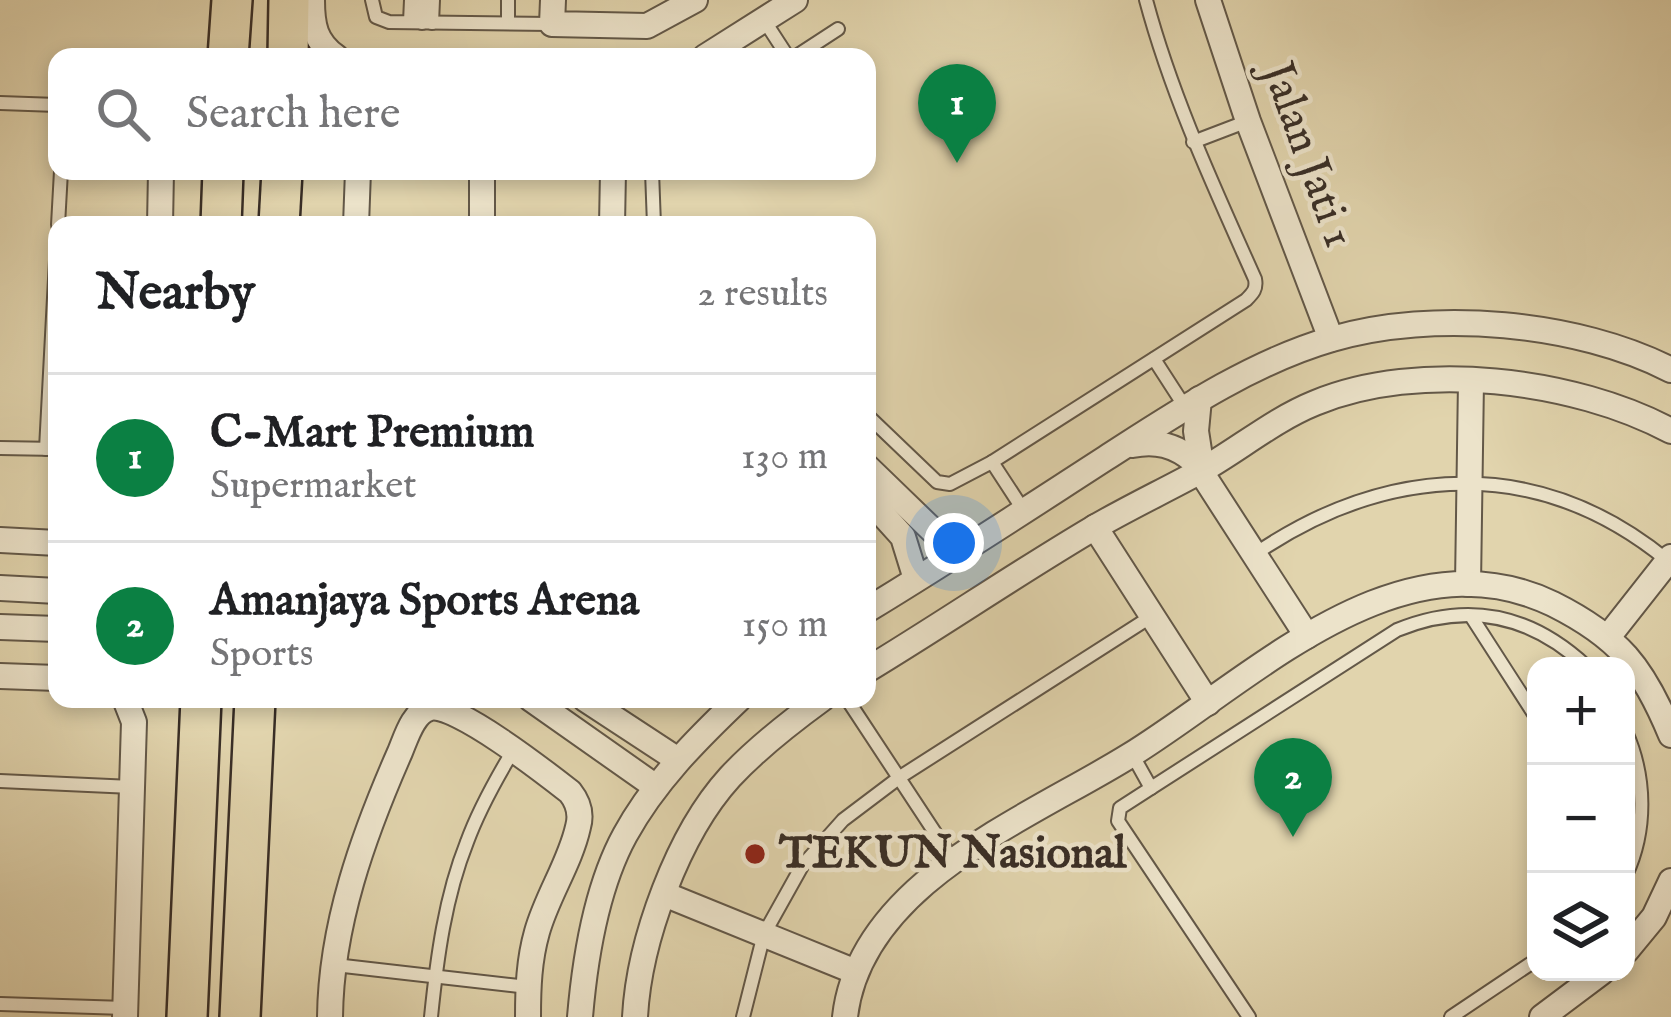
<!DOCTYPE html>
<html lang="en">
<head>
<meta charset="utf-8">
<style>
	:root { --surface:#fff; --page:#f6f6f6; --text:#202124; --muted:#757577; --line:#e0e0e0; --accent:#0b8043 }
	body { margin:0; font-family:"IM FELL English",serif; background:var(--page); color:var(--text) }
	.controls { position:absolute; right:36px; bottom:36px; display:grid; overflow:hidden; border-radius:24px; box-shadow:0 6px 18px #0003 }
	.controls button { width:108px; height:108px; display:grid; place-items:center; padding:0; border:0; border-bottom:3px solid var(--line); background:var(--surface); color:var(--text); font:60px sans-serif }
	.you { position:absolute; left:954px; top:543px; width:42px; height:42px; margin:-30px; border:9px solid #fff; border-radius:50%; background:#1a73e8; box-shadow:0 0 0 18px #1a73e833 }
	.badge { display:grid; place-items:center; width:78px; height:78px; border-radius:50%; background:var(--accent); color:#fff; font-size:39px; font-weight:700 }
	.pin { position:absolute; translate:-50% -99px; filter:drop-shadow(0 3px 6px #0008) }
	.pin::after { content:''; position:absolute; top:63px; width:42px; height:36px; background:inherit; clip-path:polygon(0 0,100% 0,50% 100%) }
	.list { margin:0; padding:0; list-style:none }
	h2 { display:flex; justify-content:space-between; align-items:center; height:156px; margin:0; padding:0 48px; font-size:51px }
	h2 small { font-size:39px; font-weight:400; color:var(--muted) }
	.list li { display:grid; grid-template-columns:78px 1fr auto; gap:36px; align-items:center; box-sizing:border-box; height:168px; padding:0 48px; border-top:3px solid var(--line) }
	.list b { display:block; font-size:45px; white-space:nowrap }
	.list p { margin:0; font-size:39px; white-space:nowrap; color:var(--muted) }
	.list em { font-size:39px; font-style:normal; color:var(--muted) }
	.icon { flex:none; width:66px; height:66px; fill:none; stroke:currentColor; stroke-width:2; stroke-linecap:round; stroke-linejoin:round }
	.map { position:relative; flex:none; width:1671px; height:1017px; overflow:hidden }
	.search { position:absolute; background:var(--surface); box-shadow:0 6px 18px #0003; left:48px; top:48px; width:828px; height:132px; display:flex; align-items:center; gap:30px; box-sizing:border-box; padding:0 42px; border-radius:24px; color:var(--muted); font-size:45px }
	.panel { position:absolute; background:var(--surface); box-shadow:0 6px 18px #0003; left:48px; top:216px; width:828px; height:492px; border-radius:24px }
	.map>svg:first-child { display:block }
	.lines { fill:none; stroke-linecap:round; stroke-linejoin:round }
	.service-casing { stroke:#635848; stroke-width:16 }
	.minor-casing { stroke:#635848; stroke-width:28 }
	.primary-casing { stroke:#392e26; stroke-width:44 }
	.service { stroke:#ece3ca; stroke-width:12 }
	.minor { stroke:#ece3ca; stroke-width:24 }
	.primary { stroke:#e1d4ad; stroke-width:39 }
	.poi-dot { fill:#8f2418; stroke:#ece3ca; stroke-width:4.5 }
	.labels { text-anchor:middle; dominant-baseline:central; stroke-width:9; stroke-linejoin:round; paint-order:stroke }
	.street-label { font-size:45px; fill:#392e26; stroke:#ece3ca }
	.poi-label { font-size:45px; font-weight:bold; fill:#392e26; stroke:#ece3ca; text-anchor:start }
</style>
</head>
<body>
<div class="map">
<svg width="1671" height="1017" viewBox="0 0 1671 1017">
	<rect width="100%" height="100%" fill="#e1d4ad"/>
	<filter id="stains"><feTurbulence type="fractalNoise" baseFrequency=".00167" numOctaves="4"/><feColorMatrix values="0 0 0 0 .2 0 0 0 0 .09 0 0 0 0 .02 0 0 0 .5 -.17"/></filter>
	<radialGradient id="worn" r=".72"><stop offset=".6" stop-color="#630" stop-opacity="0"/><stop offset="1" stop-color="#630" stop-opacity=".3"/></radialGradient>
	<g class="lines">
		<defs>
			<g id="service">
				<polyline points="372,0 376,17 389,22 551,24"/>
				<polyline points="508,0 508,23"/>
				<polyline points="764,20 788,57"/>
				<polyline points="410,22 411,0"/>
				<polyline points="422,23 422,0"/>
				<polyline points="432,23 433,0"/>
				<polyline points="795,57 838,29"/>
				<polyline points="0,103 57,105"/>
				<polyline points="1193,142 1248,121"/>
				<polyline points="652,171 654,225"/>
				<polyline points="58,225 61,171"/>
				<polyline points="1154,359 1185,407"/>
				<path d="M867 415 937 482 950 484 992 462 1246 300C1253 293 1257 289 1255 279 1214 187 1172 97 1146 0"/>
				<polyline points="0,448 57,449"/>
				<polyline points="46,449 57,241"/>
				<polyline points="992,462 1024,511"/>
				<path d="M1255 554C1389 463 1539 455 1668 561"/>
				<polyline points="1471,616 1536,717"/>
				<polyline points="847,699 953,860"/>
				<path d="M1626 732C1646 777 1647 830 1626 875"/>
				<polyline points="1132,754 1151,788 1120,808 1118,821 1249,1017"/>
				<polyline points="0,781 132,787"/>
				<path d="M1151 788 1397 630C1468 601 1531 615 1586 666"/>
				<polyline points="335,965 528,987"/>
				<polyline points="0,1004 125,1008"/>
				<path d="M431 1017C437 958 445 897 467 842 479 809 496 779 514 749"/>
				<polyline points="743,1017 764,934 802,866 843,820 900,777 1152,616"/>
				<polyline points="1451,1017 1536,960"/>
			</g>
			<g id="minor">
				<path d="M312 0C312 25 315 42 336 57"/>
				<polyline points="553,0 552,24 647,26 695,0"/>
				<polyline points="1208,0 1248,121 1331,339"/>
				<polyline points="705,57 795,0"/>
				<polyline points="482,171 482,225"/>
				<polyline points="160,225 161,171"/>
				<polyline points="356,225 358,171"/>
				<polyline points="612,225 613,171"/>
				<polyline points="1199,399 1196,431 1202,470"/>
				<path d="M1132 445C1156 440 1175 445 1194 461L1307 636"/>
				<polyline points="867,467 957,554"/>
				<polyline points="867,497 903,537 916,579"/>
				<polyline points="1095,527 1208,703"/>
				<polyline points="0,540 57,543"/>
				<polyline points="1468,584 1471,381"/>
				<polyline points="0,588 57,591"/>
				<path d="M867 610C948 561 1027 509 1106 458 1176 413 1252 362 1332 339 1433 309 1578 322 1671 370"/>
				<polyline points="0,627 57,629"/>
				<polyline points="1608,637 1671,557"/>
				<path d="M867 670C943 624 1016 574 1092 529 1126 509 1162 492 1197 473 1237 451 1273 420 1315 403 1418 360 1574 379 1671 431"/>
				<polyline points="0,676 57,678"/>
				<polyline points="125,699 134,722 125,1017"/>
				<polyline points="531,699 656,787"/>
				<polyline points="585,699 678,760"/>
				<polyline points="664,894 856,972"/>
				<polyline points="1626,951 1654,917 1671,881"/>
				<path d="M330 1017C331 925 363 836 400 752 406 738 413 712 430 708 455 702 547 774 570 792 578 802 582 813 578 827 570 863 547 896 537 932 529 960 528 988 528 1017"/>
				<path d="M580 1017C585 958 596 888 625 835 654 782 696 740 739 699"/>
				<path d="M635 1017C639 941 678 834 730 777 758 747 789 723 822 699"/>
				<path d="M845 1017C860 883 1029 818 1129 756 1251 681 1398 529 1553 604 1619 637 1643 667 1671 735"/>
				<polyline points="1542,1017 1602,972"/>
			</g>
			<g id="primary">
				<polyline points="228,57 232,0"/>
				<polyline points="288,57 289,0"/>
				<polyline points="221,225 223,171"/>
				<polyline points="279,225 282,171"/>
				<polyline points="187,1017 201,699"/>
				<polyline points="240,1017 255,699"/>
			</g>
		</defs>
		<use href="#service" class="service-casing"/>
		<use href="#minor" class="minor-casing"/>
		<use href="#primary" class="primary-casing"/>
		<use href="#service" class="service"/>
		<use href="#minor" class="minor"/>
		<use href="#primary" class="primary"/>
	</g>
	<circle class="poi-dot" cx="755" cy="854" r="12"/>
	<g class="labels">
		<g class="street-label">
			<text transform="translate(1307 155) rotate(70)">Jalan Jati 1</text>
		</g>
		<g class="poi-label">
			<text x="779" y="854">TEKUN Nasional</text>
		</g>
	</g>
	<rect width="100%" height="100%" filter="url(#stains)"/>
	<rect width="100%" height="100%" fill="url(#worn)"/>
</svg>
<div class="controls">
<button>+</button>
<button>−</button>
<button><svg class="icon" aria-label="layers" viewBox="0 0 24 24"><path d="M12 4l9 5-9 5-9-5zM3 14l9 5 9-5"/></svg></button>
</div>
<div class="you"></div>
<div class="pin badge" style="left:957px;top:163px">1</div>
<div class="pin badge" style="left:1293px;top:837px">2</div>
<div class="search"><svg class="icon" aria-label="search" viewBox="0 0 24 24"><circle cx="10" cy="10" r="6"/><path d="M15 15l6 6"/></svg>Search here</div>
<section class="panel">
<h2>Nearby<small>2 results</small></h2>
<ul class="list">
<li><span class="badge">1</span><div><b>C-Mart Premium</b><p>Supermarket</p></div><em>130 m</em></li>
<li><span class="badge">2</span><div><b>Amanjaya Sports Arena</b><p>Sports</p></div><em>150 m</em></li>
</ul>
</section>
</div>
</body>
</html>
